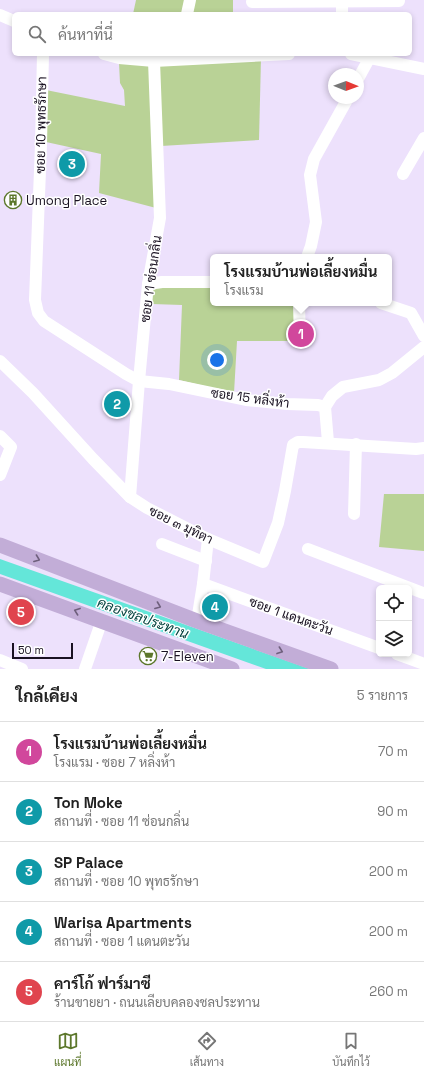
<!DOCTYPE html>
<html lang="th">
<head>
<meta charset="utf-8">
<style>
	:root { --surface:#fff; --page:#f6f6f6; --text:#222; --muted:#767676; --line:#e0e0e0; --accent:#5c772b }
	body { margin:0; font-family:"Space Grotesk",Sarabun,sans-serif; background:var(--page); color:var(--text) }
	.controls { position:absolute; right:12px; bottom:12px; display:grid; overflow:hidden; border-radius:6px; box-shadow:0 2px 6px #0003 }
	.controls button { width:36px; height:36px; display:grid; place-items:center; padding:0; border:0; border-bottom:1px solid var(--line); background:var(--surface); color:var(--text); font:20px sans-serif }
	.compass { position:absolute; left:328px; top:68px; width:36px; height:36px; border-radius:50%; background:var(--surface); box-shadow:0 2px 6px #0003; rotate:91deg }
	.scale { position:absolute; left:12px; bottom:10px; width:61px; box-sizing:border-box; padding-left:4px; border:2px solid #191121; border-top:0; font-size:11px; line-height:14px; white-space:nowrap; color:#191121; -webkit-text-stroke:3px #fff; paint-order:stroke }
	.you { position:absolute; left:217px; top:360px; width:14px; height:14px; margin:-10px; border:3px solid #fff; border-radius:50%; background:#1a73e8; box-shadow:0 0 0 6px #1a73e833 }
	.badge { display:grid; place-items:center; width:26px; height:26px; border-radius:50%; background:var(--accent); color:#fff; font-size:13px; font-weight:700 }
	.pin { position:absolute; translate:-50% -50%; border:2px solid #fff; box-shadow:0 1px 4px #0006 }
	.popup { position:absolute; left:210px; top:254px; width:182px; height:52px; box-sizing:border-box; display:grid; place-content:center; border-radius:6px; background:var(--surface); filter:drop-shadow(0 1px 3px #0005); font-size:13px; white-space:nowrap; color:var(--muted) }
	.popup b { font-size:15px; color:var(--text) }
	.popup::after { content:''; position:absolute; left:50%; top:100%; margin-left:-8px; border:8px solid transparent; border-top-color:var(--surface) }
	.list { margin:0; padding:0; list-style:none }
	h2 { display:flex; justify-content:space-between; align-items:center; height:52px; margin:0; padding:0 16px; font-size:17px }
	h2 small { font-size:13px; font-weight:400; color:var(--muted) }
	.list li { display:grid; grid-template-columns:26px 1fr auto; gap:12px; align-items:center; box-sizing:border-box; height:60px; padding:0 16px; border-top:1px solid var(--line) }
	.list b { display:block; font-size:15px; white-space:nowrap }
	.list p { margin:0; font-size:13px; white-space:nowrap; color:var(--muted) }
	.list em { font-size:13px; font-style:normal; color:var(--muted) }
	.icon { flex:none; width:22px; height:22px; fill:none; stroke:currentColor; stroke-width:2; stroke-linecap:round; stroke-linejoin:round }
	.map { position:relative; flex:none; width:424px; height:669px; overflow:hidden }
	.search { position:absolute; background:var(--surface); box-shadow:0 2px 6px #0003; left:12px; right:12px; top:12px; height:44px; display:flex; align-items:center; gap:10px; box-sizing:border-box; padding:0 14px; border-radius:6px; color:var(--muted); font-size:15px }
	.sheet { height:352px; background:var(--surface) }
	nav { display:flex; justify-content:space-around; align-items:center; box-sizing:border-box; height:56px; border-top:1px solid var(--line); background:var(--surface); font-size:11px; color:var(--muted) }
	nav a { display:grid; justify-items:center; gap:2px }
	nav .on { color:var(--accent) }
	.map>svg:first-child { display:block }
	.green { fill:#b9d296 }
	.water { fill:#64e6d9 }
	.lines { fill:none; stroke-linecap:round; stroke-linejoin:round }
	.minor { stroke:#fff; stroke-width:12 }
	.major { stroke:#c2add7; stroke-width:15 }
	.oneway { stroke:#6e5f7c }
	.labels { text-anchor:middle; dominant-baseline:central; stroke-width:3; stroke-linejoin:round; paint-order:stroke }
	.street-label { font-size:13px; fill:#191121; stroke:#fff }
	.poi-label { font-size:13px; fill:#191121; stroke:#fff; text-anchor:start }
	.water-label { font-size:14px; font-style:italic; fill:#06443f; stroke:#fff }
</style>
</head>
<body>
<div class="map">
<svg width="424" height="669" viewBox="0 0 424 669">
	<rect width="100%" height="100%" fill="#ede1fc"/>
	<g class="green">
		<polygon points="136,0 187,0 184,14 133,14"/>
		<polygon points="195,0 233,0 233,14 192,14"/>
		<polygon points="261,58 259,140 161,146 158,64"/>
		<polygon points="119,63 152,64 156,208 99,193 101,154 46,142 46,90 125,106 124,90 120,83"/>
		<polygon points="213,286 213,303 296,303 296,341 237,341 234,393 179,380 182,305 152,304 152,287"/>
		<polygon points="384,494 424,494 424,551 379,547"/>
	</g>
	<polygon class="water" points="0,559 310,669 266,669 0,574"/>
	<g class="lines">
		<g class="minor">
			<polyline points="342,0 342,14"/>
			<polyline points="252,2 399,1"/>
			<polyline points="187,14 190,0"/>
			<polyline points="0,15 14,21"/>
			<polyline points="43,54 41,144 35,300 38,313 44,321 126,374 139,381 169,384 246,400 287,404 318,405 325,407 328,442"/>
			<polyline points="104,54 119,58 154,61 289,54"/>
			<polyline points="351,54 424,69"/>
			<polyline points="358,79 370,57"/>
			<polyline points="403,174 424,138"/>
			<polyline points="307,257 311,246 316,222 310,175 314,159 348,98"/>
			<polyline points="148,284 162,282 213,282"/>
			<polyline points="299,303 300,341"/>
			<polyline points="381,303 411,313 424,336"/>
			<polyline points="0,361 33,393 93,459 130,497 147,508 208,539 263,562 278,523 285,491 293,445 298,442 303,442 416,449 424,448"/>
			<polyline points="325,407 332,396 343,387 379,380 392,373 424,347"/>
			<polyline points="0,436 11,447 0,475"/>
			<polyline points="130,497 139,381 148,284 160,218 154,61"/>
			<polyline points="354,514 356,444"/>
			<polyline points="162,544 206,561"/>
			<polyline points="308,549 423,593"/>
			<polyline points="203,584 379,648"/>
			<polyline points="197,621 203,584 208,539"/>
			<polyline points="397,654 424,664"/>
			<polyline points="0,660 22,669"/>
			<polyline points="85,669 102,620"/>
		</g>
		<g class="major">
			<polyline points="0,545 197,621 331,669"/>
			<polyline points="0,584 232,669"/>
		</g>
	</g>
	<defs><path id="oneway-chevron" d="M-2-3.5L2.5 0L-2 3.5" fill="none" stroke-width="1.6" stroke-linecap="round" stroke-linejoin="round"/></defs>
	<g class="oneway">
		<use href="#oneway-chevron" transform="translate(37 559) rotate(21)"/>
		<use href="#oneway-chevron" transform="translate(158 606) rotate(21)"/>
		<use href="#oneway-chevron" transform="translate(77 611) rotate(-160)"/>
		<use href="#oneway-chevron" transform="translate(280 651) rotate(20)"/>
	</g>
	<defs>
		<symbol id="building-ring" viewBox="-11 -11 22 22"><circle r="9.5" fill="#fff" stroke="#5c772b" stroke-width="1.5"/><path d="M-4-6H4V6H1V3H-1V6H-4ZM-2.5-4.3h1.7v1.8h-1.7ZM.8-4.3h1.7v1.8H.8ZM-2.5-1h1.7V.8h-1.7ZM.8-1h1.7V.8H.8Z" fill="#5c772b"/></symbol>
		<symbol id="supermarket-ring" viewBox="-11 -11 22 22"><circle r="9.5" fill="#fff" stroke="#5c772b" stroke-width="1.5"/><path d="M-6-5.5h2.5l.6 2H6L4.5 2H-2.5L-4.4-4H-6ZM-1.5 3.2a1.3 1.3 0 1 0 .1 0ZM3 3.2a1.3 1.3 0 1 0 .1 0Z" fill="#5c772b"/></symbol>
	</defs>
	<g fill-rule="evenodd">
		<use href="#building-ring" x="3" y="190" width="20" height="20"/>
		<use href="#supermarket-ring" x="138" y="646" width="20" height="20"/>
	</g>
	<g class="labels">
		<g class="street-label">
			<text transform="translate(41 125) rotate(-89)">ซอย 10 พุทธรักษา</text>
			<text transform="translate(151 279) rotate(-82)">ซอย 11 ซ่อนกลิ่น</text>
			<text transform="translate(250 398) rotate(8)">ซอย 15 หลิ่งห้า</text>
			<text transform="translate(181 525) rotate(26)">ซอย ๓ มุทิตา</text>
			<text transform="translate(291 616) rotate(20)">ซอย 1 แดนตะวัน</text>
		</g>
		<g class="poi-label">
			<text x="26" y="200">Umong Place</text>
			<text x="161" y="656">7-Eleven</text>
		</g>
		<g class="water-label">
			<text transform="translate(143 618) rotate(20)">คลองชลประทาน</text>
		</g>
	</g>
</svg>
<div class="controls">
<button><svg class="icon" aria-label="locate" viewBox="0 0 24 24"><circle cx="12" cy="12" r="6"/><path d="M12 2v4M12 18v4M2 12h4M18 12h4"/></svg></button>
<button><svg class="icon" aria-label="layers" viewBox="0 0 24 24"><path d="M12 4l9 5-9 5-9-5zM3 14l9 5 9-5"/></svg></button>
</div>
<svg class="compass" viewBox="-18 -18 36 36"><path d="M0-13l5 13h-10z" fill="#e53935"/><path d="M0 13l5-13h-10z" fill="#767676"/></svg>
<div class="scale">50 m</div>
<div class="you"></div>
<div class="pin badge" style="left:301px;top:334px;background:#d1479c">1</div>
<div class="popup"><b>โรงแรมบ้านพ่อเลี้ยงหมื่น</b>โรงแรม</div>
<div class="pin badge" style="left:117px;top:404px;background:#0f9aa8">2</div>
<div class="pin badge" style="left:72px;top:164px;background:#0f9aa8">3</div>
<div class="pin badge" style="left:215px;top:607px;background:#0f9aa8">4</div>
<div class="pin badge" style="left:21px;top:612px;background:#e0444e">5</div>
<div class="search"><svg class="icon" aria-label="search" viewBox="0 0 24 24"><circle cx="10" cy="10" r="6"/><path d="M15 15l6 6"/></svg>ค้นหาที่นี่</div>
</div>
<section class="sheet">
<h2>ใกล้เคียง<small>5 รายการ</small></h2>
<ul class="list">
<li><span class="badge" style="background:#d1479c">1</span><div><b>โรงแรมบ้านพ่อเลี้ยงหมื่น</b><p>โรงแรม · ซอย 7 หลิ่งห้า</p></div><em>70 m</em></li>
<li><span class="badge" style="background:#0f9aa8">2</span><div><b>Ton Moke</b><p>สถานที่ · ซอย 11 ซ่อนกลิ่น</p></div><em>90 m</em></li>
<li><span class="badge" style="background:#0f9aa8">3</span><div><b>SP Palace</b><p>สถานที่ · ซอย 10 พุทธรักษา</p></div><em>200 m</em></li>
<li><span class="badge" style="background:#0f9aa8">4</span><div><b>Warisa Apartments</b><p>สถานที่ · ซอย 1 แดนตะวัน</p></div><em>200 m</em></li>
<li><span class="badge" style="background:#e0444e">5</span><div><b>คาร์โก้ ฟาร์มาซี</b><p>ร้านขายยา · ถนนเลียบคลองชลประทาน</p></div><em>260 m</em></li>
</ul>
</section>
<nav>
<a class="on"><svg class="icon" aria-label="map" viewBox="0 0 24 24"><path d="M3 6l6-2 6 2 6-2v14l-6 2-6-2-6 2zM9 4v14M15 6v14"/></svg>แผนที่</a>
<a><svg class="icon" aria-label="directions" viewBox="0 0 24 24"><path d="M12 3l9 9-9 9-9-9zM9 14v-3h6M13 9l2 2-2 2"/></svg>เส้นทาง</a>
<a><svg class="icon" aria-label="saved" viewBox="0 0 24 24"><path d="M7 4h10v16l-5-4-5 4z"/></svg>บันทึกไว้</a>
</nav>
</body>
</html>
